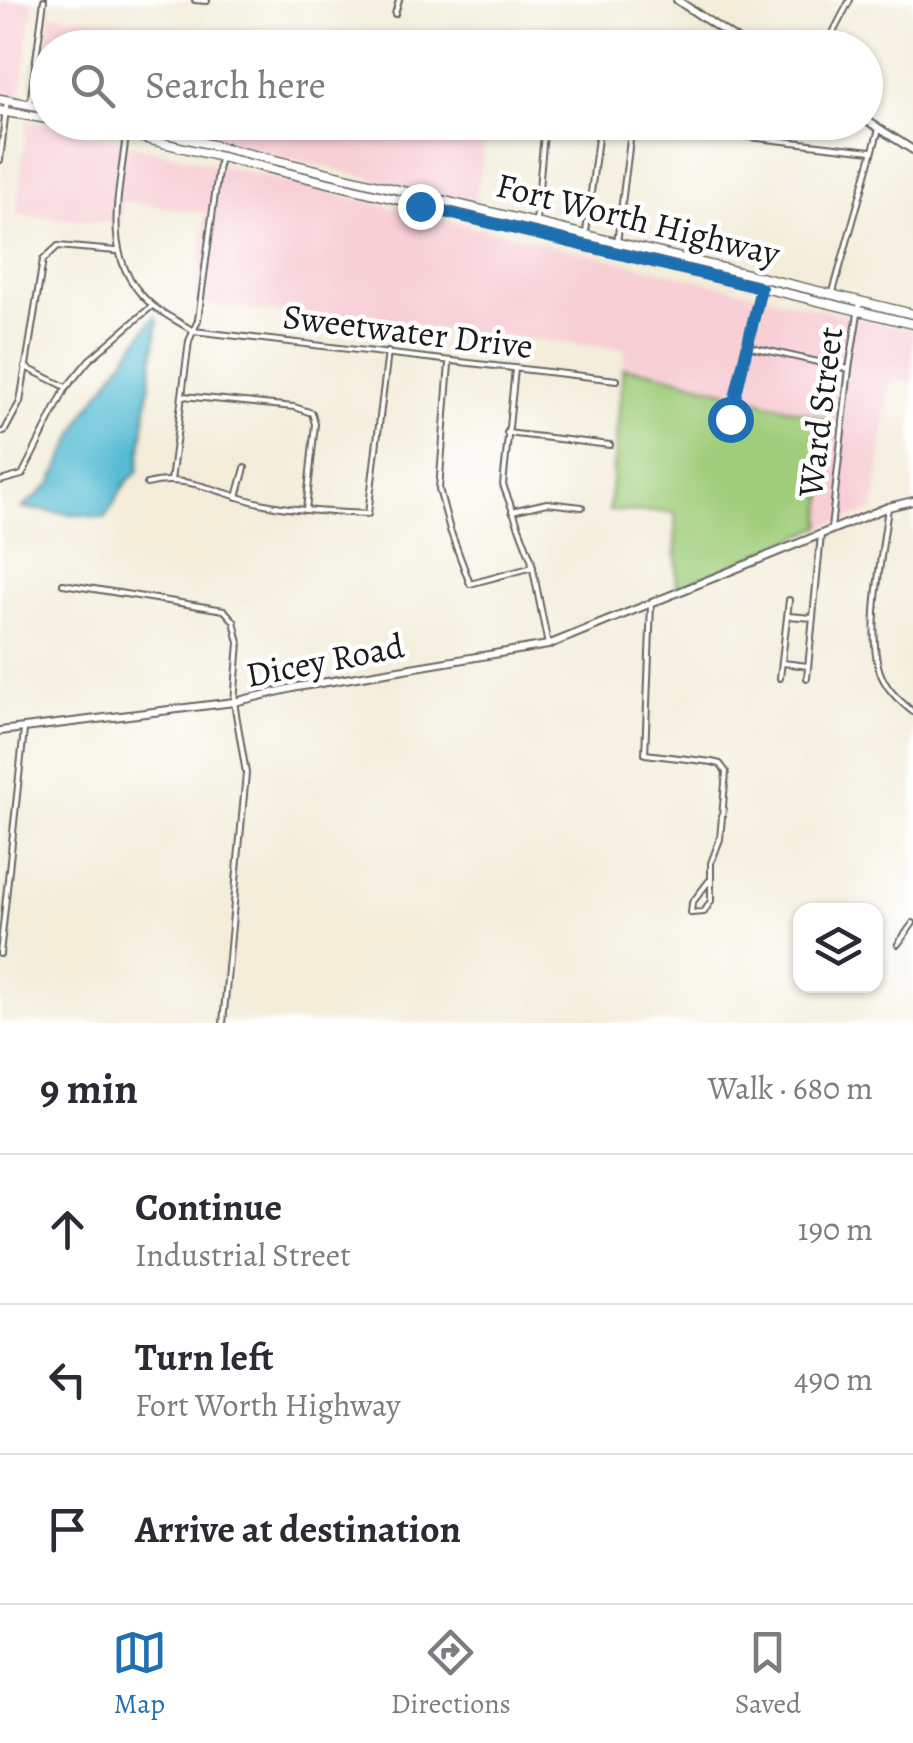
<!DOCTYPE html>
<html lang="en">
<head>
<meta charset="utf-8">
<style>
	:root { --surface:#fff; --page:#f7f7f7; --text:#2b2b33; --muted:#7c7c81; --line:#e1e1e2; --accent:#1f6fb2 }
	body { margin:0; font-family:Alegreya,serif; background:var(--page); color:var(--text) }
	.controls { position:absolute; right:30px; bottom:30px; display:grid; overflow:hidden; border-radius:20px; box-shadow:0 2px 8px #0004 }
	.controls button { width:90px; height:90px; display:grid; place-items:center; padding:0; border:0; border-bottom:2px solid var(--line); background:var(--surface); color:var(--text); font:50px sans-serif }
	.stop { position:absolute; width:30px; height:30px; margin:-22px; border:8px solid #1f6fb2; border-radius:50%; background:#fff }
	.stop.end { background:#1f6fb2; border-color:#fff; box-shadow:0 2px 10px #0008 }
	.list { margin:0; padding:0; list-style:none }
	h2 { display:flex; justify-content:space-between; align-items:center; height:130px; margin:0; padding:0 40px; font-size:42px }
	h2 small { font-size:32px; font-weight:400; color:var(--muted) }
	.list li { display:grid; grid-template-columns:65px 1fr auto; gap:30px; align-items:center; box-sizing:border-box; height:150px; padding:0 40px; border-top:2px solid var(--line) }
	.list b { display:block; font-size:38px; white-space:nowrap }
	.list p { margin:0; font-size:32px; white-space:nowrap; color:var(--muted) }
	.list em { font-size:32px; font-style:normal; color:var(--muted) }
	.icon { flex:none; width:55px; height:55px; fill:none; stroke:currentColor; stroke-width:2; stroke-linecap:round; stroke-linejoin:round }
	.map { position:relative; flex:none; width:913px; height:1023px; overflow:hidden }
	.search { position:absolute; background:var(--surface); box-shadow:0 2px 8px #0004; left:30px; right:30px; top:30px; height:110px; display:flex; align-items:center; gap:25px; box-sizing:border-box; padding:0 35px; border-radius:55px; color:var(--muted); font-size:38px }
	.sheet { height:580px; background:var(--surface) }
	nav { display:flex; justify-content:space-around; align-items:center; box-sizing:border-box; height:140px; border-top:2px solid var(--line); background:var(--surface); font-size:28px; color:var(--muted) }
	nav a { display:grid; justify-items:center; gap:5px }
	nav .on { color:var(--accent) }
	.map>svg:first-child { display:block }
	.built { fill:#f7cfd5 }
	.green { fill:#a1ce7c; stroke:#5e754c; stroke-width:2.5 }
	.water { fill:#55bcd3; stroke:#386c78; stroke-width:2.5 }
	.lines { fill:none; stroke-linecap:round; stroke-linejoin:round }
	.street-casing { stroke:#67655e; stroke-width:8 }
	.secondary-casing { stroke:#67655e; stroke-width:10 }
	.primary-casing { stroke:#67655e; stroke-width:11 }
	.street { stroke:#fff; stroke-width:4 }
	.secondary { stroke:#fff; stroke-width:6 }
	.primary { stroke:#fff; stroke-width:8 }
	.route { stroke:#1f6fb2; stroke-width:12 }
	.labels { text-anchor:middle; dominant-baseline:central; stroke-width:9; stroke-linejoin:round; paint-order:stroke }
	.street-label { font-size:35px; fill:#1c1c1c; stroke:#fff }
</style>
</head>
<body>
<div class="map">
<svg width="913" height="1023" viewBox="0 0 913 1023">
	<rect width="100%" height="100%" fill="#fff"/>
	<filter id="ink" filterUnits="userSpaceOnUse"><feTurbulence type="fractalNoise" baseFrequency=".01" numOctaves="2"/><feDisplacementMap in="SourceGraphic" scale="20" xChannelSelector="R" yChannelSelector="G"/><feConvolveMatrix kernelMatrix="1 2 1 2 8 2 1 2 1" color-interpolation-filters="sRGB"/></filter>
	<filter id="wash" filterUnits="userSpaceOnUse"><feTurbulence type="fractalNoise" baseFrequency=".0048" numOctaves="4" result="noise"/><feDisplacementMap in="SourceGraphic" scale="40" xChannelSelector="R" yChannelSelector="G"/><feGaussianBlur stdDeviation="2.25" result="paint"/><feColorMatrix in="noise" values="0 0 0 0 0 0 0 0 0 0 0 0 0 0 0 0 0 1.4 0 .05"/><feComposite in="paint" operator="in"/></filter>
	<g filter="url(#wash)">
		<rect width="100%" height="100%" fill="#f3edda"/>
		<g class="built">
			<polygon points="0,0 33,0 21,97 0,95"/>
			<polygon points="50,14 342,47 48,48 47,99 40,97"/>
			<polygon points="27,120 913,331 913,381 890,379 874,510 821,527 830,420 655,372 623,368 625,349 196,304 205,213 123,201 120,224 16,215"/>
			<polygon points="147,123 487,123 476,204"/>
		</g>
		<polygon class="green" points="623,368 655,372 830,420 821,527 677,588 675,512 609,511"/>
		<polygon class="water" points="155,316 158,321 138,472 127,481 105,518 22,508 51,484 84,415"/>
	</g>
	<g filter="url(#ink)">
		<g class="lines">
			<defs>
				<g id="street">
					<polyline points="195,0 207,1"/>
					<polyline points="395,14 399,0"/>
					<polyline points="825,48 850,0"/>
					<polyline points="30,104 44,0"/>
					<polyline points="617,122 871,151"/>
					<path d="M126 134C120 196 98 259 152 305 164 315 180 322 193 331L617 380"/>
					<polyline points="0,160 7,100"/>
					<polyline points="536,222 545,122"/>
					<polyline points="586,232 600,122"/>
					<polyline points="617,243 632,124"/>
					<polyline points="833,292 879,129"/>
					<polyline points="747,346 849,369"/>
					<polyline points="449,364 439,489 450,530 470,584 533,567"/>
					<polyline points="25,367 66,387"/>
					<polyline points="515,369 503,485 531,559 548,645"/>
					<polyline points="183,396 294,407 312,413 315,424 306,510"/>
					<polyline points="731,419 763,278"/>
					<polyline points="0,432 4,432 20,402 43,260 58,246 116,251"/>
					<polyline points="507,433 610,445"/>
					<polyline points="0,481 22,475 66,388 89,360 152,306"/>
					<polyline points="171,481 189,341 198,320 220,157"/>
					<path d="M147 484C186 473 223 495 260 503 295 511 332 512 368 514L388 352"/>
					<polyline points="237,497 245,468"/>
					<path d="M888 507C883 550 864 640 882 677 889 692 901 702 913 712"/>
					<polyline points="512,511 547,503 582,507"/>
					<polyline points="831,529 849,369 860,301"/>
					<polyline points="63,584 224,610 234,621 239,643 234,702 246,773 223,1023"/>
					<polyline points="651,605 645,754 712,762 720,764 726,772 720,839 711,863 711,901 704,912 691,913 692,903 709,881"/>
					<polyline points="788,616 813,618"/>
					<polyline points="783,663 808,666"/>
					<polyline points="780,678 789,600"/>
					<polyline points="807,678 821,535"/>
					<polyline points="898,944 913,923"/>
					<polyline points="0,954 24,730"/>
				</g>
				<g id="secondary">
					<polyline points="677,0 749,48"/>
					<polyline points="866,120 913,150"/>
					<polyline points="0,731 234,702 297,687 548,645 888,507 913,501"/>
				</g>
				<g id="primary">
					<polyline points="0,99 48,108"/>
					<polyline points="0,111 48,119"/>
					<polyline points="65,122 126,134 913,324"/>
					<polyline points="117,122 913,314"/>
				</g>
			</defs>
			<use href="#street" class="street-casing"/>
			<use href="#secondary" class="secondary-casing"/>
			<use href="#primary" class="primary-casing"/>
			<use href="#street" class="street"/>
			<use href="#secondary" class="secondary"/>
			<use href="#primary" class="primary"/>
		</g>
	</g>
	<g class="lines" filter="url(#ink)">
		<polyline class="route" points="420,206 761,288 730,419"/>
	</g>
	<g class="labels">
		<g class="street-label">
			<text transform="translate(638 219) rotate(14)">Fort Worth Highway</text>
			<text transform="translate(408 331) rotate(7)">Sweetwater Drive</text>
			<text transform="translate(820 412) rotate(-83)">Ward Street</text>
			<text transform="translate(325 660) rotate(-11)">Dicey Road</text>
		</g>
	</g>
</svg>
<div class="controls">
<button><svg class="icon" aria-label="layers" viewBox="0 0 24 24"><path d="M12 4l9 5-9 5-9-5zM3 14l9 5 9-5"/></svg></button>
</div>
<div class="stop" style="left:730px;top:419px"></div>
<div class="stop end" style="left:420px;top:206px"></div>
<div class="search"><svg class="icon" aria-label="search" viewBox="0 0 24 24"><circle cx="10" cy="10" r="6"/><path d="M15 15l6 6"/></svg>Search here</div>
</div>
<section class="sheet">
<h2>9 min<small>Walk · 680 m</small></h2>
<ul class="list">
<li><svg class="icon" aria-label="ahead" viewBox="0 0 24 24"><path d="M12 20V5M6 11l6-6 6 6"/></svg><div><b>Continue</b><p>Industrial Street</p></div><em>190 m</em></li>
<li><svg class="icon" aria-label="left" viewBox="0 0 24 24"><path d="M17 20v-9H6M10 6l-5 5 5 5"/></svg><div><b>Turn left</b><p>Fort Worth Highway</p></div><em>490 m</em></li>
<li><svg class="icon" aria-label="arrive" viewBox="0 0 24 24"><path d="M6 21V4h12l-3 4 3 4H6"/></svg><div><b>Arrive at destination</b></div></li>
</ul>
</section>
<nav>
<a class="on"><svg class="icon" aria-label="map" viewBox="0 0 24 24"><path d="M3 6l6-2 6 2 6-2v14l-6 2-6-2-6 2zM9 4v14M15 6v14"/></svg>Map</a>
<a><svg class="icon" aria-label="directions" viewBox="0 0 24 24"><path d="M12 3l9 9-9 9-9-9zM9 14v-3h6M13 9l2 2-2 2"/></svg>Directions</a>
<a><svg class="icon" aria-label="saved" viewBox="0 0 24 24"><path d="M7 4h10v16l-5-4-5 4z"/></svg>Saved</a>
</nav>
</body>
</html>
